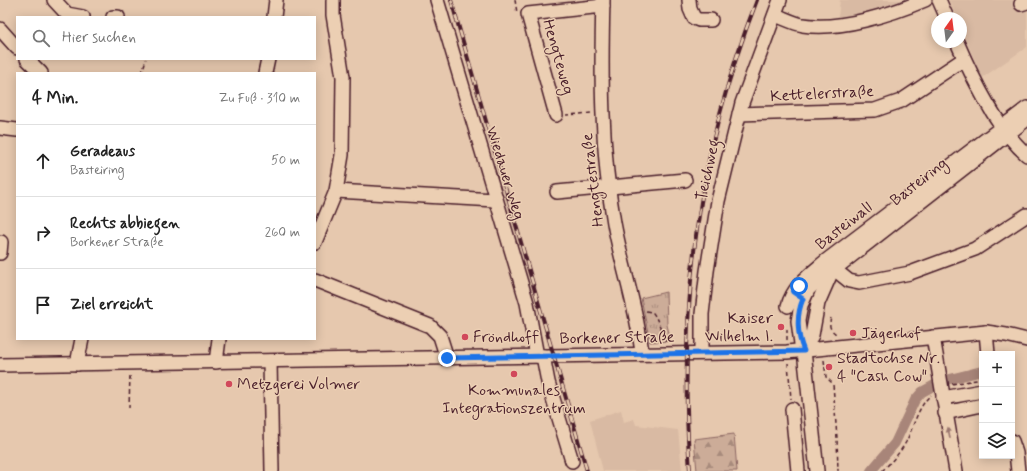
<!DOCTYPE html>
<html lang="de">
<head>
<meta charset="utf-8">
<style>
	:root { --surface:#fff; --page:#f2f2f2; --text:#222; --muted:#767676; --line:#e0e0e0 }
	body { margin:0; font-family:Mynerve,sans-serif; background:var(--page); color:var(--text) }
	.controls { position:absolute; right:12px; bottom:12px; display:grid; overflow:hidden; border-radius:0px; box-shadow:0 2px 10px #0003 }
	.controls button { width:36px; height:36px; display:grid; place-items:center; padding:0; border:0; border-bottom:1px solid var(--line); background:var(--surface); color:var(--text); font:20px sans-serif }
	.compass { position:absolute; left:931px; top:12px; width:36px; height:36px; border-radius:50%; background:var(--surface); box-shadow:0 2px 10px #0003; rotate:14deg }
	.stop { position:absolute; width:12px; height:12px; margin:-9px; border:3px solid #1a73e8; border-radius:50%; background:#fff }
	.stop.end { background:#1a73e8; border-color:#fff; box-shadow:0 1px 4px #0008 }
	.list { margin:0; padding:0; list-style:none }
	h2 { display:flex; justify-content:space-between; align-items:center; height:52px; margin:0; padding:0 16px; font-size:17px }
	h2 small { font-size:13px; font-weight:400; color:var(--muted) }
	.list li { display:grid; grid-template-columns:26px 1fr auto; gap:12px; align-items:center; box-sizing:border-box; height:72px; padding:0 16px; border-top:1px solid var(--line) }
	.list b { display:block; font-size:15px; white-space:nowrap }
	.list p { margin:0; font-size:13px; white-space:nowrap; color:var(--muted) }
	.list em { font-size:13px; font-style:normal; color:var(--muted) }
	.icon { flex:none; width:22px; height:22px; fill:none; stroke:currentColor; stroke-width:2; stroke-linecap:round; stroke-linejoin:round }
	.map { position:relative; flex:none; width:1027px; height:471px; overflow:hidden }
	.search { position:absolute; background:var(--surface); box-shadow:0 2px 10px #0003; left:16px; top:16px; width:300px; height:44px; display:flex; align-items:center; gap:10px; box-sizing:border-box; padding:0 14px; border-radius:0px; color:var(--muted); font-size:15px }
	.panel { position:absolute; background:var(--surface); box-shadow:0 2px 10px #0003; left:16px; top:72px; width:300px; height:268px; border-radius:0px }
	.map>svg:first-child { display:block }
	.built { fill:#d9baa3 }
	.grass { fill:url(#grass-tufts); stroke:#8b6662 }
	.forest { fill:url(#forest-firs); stroke:#8b6662 }
	.lines { fill:none; stroke-linecap:round; stroke-linejoin:round }
	.canal { stroke:#a88579; stroke-width:10 }
	.minor-casing { stroke:#4a1f2b; stroke-width:16 }
	.path { stroke:#4a1f2b; stroke-width:1.5; stroke-dasharray:4 3; stroke-linecap:butt }
	.minor { stroke:#eccfb3; stroke-width:13 }
	.rail-casing { stroke:#4a1f2b; stroke-width:4 }
	.rail { stroke:#eccfb3; stroke-width:2.5; stroke-dasharray:8; stroke-linecap:butt }
	.oneway { fill:#9b776f }
	.route { stroke:#1a73e8; stroke-width:5 }
	.poi-dot { fill:#d1495b; stroke:#eccfb3; stroke-width:1.5 }
	.labels { text-anchor:middle; dominant-baseline:central; stroke-width:3; stroke-linejoin:round; paint-order:stroke }
	.street-label { font-size:16px; fill:#4a1f2b; stroke:#eccfb3 }
	.poi-label { font-size:16px; fill:#4a1f2b; stroke:#eccfb3; text-anchor:start }
</style>
</head>
<body>
<div class="map">
<svg width="1027" height="471" viewBox="0 0 1027 471">
	<defs>
		<pattern id="grass-tufts" width="24" height="20" patternUnits="userSpaceOnUse"><rect width="24" height="20" fill="#ccac98"/><path d="M3 7l-1-3M5 7V3M7 7l1-3M15 17l-1-3M17 17v-4M19 17l1-3" fill="none" stroke="#a88b7c"/></pattern>
		<pattern id="forest-firs" width="22" height="20" patternUnits="userSpaceOnUse"><rect width="22" height="20" fill="#ccac98"/><path d="M5 1l3.5 6h-7zM16 11l3.5 6h-7z" fill="#a88b7c"/></pattern>
	</defs>
	<rect width="100%" height="100%" fill="#e6c8ae"/>
	<filter id="ink" filterUnits="userSpaceOnUse"><feTurbulence type="fractalNoise" baseFrequency=".025" numOctaves="2"/><feDisplacementMap in="SourceGraphic" scale="8" xChannelSelector="R" yChannelSelector="G"/><feConvolveMatrix kernelMatrix="1 2 1 2 8 2 1 2 1" color-interpolation-filters="sRGB"/></filter>
	<g filter="url(#ink)">
		<g class="built">
			<polygon points="840,0 913,0 864,16 838,18"/>
			<polygon points="949,0 1027,0 1027,47 982,78 961,28 961,18 957,18"/>
			<polygon points="621,410 624,422 634,419 636,425 678,430 682,471 603,471 590,420"/>
		</g>
		<polygon class="grass" points="666,292 667,325 671,341 650,342 641,298"/>
		<polygon class="forest" points="734,434 737,471 697,471 694,439"/>
		<g class="lines">
			<polyline class="canal" points="871,471 895,443 915,400 922,392 942,381 982,371"/>
			<defs>
				<g id="minor">
					<polyline points="54,0 67,14 83,17"/>
					<polyline points="437,0 527,303 537,356"/>
					<path d="M603 0C601 74 601 150 614 223 622 267 637 309 642 353"/>
					<polyline points="689,0 690,9 694,18 699,20 711,20"/>
					<polyline points="939,0 947,18"/>
					<polyline points="1021,4 1027,2"/>
					<path d="M775 15C784 18 793 23 803 25 840 31 892 14 925 0"/>
					<polyline points="113,17 118,17"/>
					<polyline points="274,17 276,0"/>
					<polyline points="0,29 17,48"/>
					<path d="M957 42C972 77 998 130 1027 155"/>
					<polyline points="27,59 41,73"/>
					<polyline points="265,73 268,59"/>
					<polyline points="739,114 875,110 901,101 964,59"/>
					<polyline points="556,115 528,14 603,6"/>
					<polyline points="0,128 17,130"/>
					<polyline points="336,191 495,200"/>
					<polyline points="557,192 685,180"/>
					<polyline points="315,242 336,191 342,155 343,77 333,15 333,0"/>
					<polyline points="0,253 1,242"/>
					<polyline points="834,269 849,281 859,283 910,273 975,249 1027,215"/>
					<polyline points="315,280 430,326 440,336 447,358"/>
					<path d="M788 306C793 286 811 274 827 260L1027 108"/>
					<polyline points="986,332 988,354"/>
					<polyline points="933,337 956,471"/>
					<polyline points="804,351 812,335 818,303 832,271"/>
					<polyline points="702,353 702,314 707,271 718,201 742,103 780,0"/>
					<polyline points="543,356 548,382 572,461"/>
					<polyline points="270,361 272,471"/>
					<polyline points="216,362 219,339"/>
					<polyline points="77,364 82,339"/>
					<polyline points="0,365 787,352 986,332 1006,335 1027,340"/>
					<polyline points="943,398 982,391"/>
					<polyline points="792,409 798,471"/>
					<polyline points="945,413 982,405"/>
					<polyline points="1012,441 1016,453 1018,471"/>
					<polyline points="817,471 804,351 801,344 798,321 801,305 808,290 817,281 832,271 1027,119"/>
				</g>
			</defs>
			<use href="#minor" class="minor-casing"/>
			<g class="path">
				<polyline points="515,0 517,13"/>
				<polyline points="142,73 146,59"/>
				<polyline points="566,115 592,113"/>
				<path d="M646 311 652 312C657 316 663 336 667 344"/>
				<path d="M831 318C829 325 829 329 835 333V337"/>
				<polyline points="787,329 787,341"/>
				<polyline points="824,360 826,377 833,384 837,438 838,471"/>
				<polyline points="788,363 791,399"/>
				<polyline points="952,384 982,379"/>
				<polyline points="129,408 130,374"/>
				<path d="M882 471C891 462 900 453 906 442 914 426 918 406 931 395"/>
			</g>
			<use href="#minor" class="minor"/>
			<defs>
				<g id="rail">
					<polyline points="451,0 587,471"/>
					<path d="M690 471C678 308 697 153 757 0"/>
				</g>
			</defs>
			<use href="#rail" class="rail-casing"/>
			<use href="#rail" class="rail"/>
		</g>
		<defs><path id="oneway-solid" d="M-6-.8H1V-3.2L6.5 0L1 3.2V.8H-6Z"/></defs>
		<use class="oneway" href="#oneway-solid" transform="translate(949 433) rotate(-101)"/>
	</g>
	<g class="lines" filter="url(#ink)">
		<path class="route" d="M447 358 804 351C797 335 796 315 803 299L793 292 799 286"/>
	</g>
	<g class="poi-dot">
		<circle cx="781" cy="327" r="4"/>
		<circle cx="853" cy="333" r="4"/>
		<circle cx="465" cy="337" r="4"/>
		<circle cx="829" cy="367" r="4"/>
		<circle cx="514" cy="374" r="4"/>
		<circle cx="229" cy="384" r="4"/>
	</g>
	<g class="labels">
		<g class="street-label">
			<text transform="translate(558 57) rotate(74)">Hengteweg</text>
			<text transform="translate(822 94) rotate(-3)">Kettelerstraße</text>
			<text transform="translate(708 170) rotate(-78)">Teichweg</text>
			<text transform="translate(505 173) rotate(73)">Wiedauer Weg</text>
			<text transform="translate(593 180) rotate(-97)">Hengtestraße</text>
			<text transform="translate(919 182) rotate(-38)">Basteiring</text>
			<text transform="translate(844 226) rotate(-38)">Basteiwall</text>
			<text transform="translate(617 338) rotate(-1)">Borkener Straße</text>
		</g>
		<g class="poi-label">
			<text x="773" y="318" text-anchor="end">Kaiser<tspan x="773" dy="18">Wilhelm I.</tspan></text>
			<text x="861" y="333">Jägerhof</text>
			<text x="473" y="337">Fröndhoff</text>
			<text x="837" y="358">Stadtochse Nr.<tspan x="837" dy="18">4 "Cash Cow"</tspan></text>
			<text x="237" y="384">Metzgerei Volmer</text>
			<text x="514" y="390" text-anchor="middle">Kommunales<tspan x="514" dy="18">Integrationszentrum</tspan></text>
		</g>
	</g>
</svg>
<div class="controls">
<button>+</button>
<button>−</button>
<button><svg class="icon" aria-label="layers" viewBox="0 0 24 24"><path d="M12 4l9 5-9 5-9-5zM3 14l9 5 9-5"/></svg></button>
</div>
<svg class="compass" viewBox="-18 -18 36 36"><path d="M0-13l5 13h-10z" fill="#e53935"/><path d="M0 13l5-13h-10z" fill="#767676"/></svg>
<div class="stop" style="left:799px;top:286px"></div>
<div class="stop end" style="left:447px;top:358px"></div>
<div class="search"><svg class="icon" aria-label="search" viewBox="0 0 24 24"><circle cx="10" cy="10" r="6"/><path d="M15 15l6 6"/></svg>Hier suchen</div>
<section class="panel">
<h2>4 Min.<small>Zu Fuß · 310 m</small></h2>
<ul class="list">
<li><svg class="icon" aria-label="ahead" viewBox="0 0 24 24"><path d="M12 20V5M6 11l6-6 6 6"/></svg><div><b>Geradeaus</b><p>Basteiring</p></div><em>50 m</em></li>
<li><svg class="icon" aria-label="right" viewBox="0 0 24 24"><path d="M7 20v-9h11M14 6l5 5-5 5"/></svg><div><b>Rechts abbiegen</b><p>Borkener Straße</p></div><em>260 m</em></li>
<li><svg class="icon" aria-label="arrive" viewBox="0 0 24 24"><path d="M6 21V4h12l-3 4 3 4H6"/></svg><div><b>Ziel erreicht</b></div></li>
</ul>
</section>
</div>
</body>
</html>
